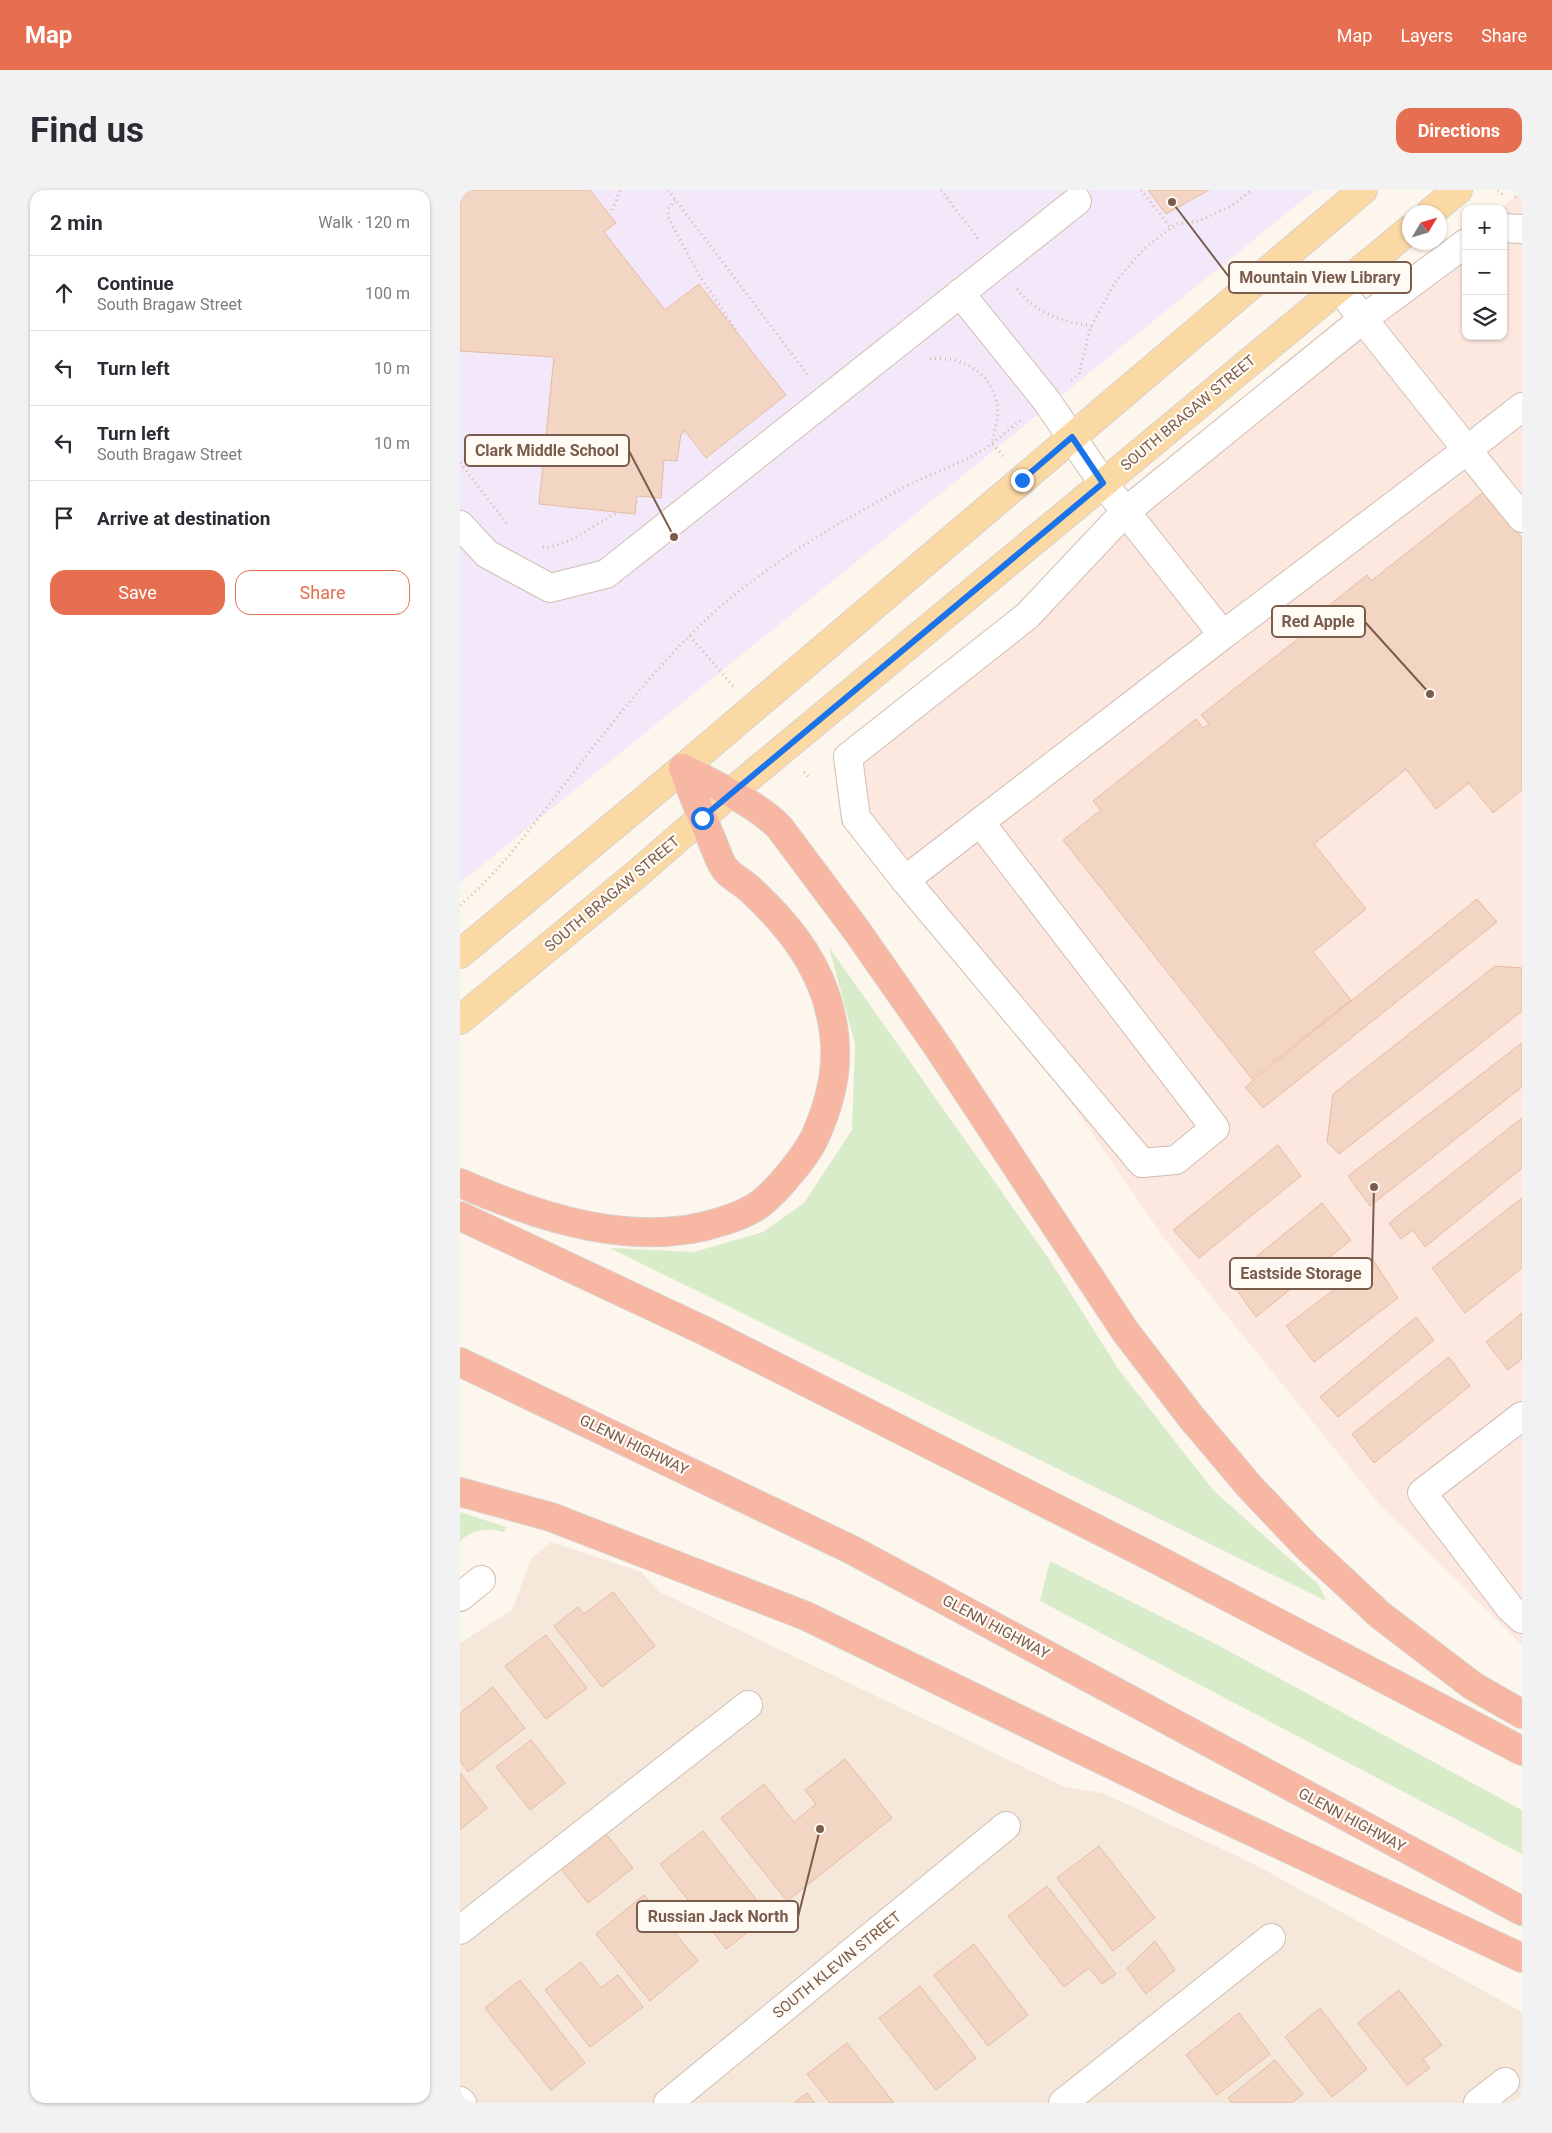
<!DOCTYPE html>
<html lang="en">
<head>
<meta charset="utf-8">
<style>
	:root { --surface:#fff; --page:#f2f2f3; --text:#2b2b33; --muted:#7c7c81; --line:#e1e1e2; --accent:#e76f51 }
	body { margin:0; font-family:Roboto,sans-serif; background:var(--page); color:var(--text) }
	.controls { position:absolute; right:15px; top:15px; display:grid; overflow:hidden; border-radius:10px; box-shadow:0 1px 4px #0004 }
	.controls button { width:45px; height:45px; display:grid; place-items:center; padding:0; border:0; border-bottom:1px solid var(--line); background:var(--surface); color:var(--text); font:25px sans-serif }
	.compass { position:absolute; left:942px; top:15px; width:45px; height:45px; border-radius:50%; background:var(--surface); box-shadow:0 1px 4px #0004; rotate:52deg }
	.stop { position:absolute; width:15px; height:15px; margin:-11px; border:4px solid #1a73e8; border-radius:50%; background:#fff }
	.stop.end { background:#1a73e8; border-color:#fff; box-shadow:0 1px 5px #0008 }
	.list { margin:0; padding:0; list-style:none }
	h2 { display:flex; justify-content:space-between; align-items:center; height:65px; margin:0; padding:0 20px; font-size:21px }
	h2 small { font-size:16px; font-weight:400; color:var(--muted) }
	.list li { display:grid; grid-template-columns:32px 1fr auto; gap:15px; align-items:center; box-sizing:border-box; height:75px; padding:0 20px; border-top:1px solid var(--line) }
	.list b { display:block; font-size:19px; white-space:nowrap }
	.list p { margin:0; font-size:16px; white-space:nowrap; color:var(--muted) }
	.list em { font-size:16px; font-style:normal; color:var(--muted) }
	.actions { display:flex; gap:10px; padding:15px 20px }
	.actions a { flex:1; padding:11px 0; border:1px solid var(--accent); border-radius:15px; text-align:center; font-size:18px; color:var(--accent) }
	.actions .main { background:var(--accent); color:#fff }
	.icon { flex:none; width:28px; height:28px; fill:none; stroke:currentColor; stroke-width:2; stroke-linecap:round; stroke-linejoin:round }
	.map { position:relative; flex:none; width:1062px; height:1913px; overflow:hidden; border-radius:15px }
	header { display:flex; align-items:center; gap:30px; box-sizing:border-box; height:70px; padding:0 25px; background:var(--accent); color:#fff }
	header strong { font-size:24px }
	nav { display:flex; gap:28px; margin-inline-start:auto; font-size:18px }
	.intro { display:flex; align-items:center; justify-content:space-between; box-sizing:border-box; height:120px; padding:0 30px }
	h1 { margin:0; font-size:35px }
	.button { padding:12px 22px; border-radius:15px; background:var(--accent); color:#fff; font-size:18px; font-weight:700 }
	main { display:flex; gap:30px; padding:0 30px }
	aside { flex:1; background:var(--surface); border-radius:15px; box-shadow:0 1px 4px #0004 }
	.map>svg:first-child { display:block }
	.residential { fill:#f5e8da }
	.commercial { fill:#fde8e0 }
	.education { fill:#f3e8fa }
	.green { fill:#d8ecc9 }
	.building { fill:#f3d5c3; stroke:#e6bba3 }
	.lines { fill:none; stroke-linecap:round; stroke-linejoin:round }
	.minor-casing { stroke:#d1beb0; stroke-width:30 }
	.major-casing { stroke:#dad1cd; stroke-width:30 }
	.highway-casing { stroke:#dad1cd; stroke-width:30 }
	.path { stroke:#d9b8a5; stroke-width:3; stroke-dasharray:1 4; stroke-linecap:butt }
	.minor { stroke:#fff; stroke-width:28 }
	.major { stroke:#fbd9a5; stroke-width:28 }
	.highway { stroke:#f7b7a3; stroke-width:28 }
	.route { stroke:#1a73e8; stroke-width:6 }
	.labels { text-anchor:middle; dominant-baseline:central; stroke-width:4.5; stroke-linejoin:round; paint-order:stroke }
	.street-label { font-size:15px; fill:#7a5c4d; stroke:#fffaf3 }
	.leader { fill:none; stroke:#7a5c4d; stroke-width:2 }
	.callout-dot { fill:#7a5c4d; stroke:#fffaf3; stroke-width:2 }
	.callout { fill:#fffaf3; stroke:#7a5c4d; stroke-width:2 }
	.callout-label { font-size:16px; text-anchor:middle; font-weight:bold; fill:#7a5c4d }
</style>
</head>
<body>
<header>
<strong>Map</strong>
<nav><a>Map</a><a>Layers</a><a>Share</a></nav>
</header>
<div class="intro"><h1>Find us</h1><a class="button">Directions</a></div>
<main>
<aside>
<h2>2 min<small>Walk · 120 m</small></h2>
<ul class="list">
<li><svg class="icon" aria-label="ahead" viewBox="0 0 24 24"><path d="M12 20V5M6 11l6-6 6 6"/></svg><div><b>Continue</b><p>South Bragaw Street</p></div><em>100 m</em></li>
<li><svg class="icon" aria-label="left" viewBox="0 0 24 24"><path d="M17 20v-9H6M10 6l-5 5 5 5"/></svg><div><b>Turn left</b></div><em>10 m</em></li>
<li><svg class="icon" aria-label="left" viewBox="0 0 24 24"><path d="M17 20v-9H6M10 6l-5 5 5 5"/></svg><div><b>Turn left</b><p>South Bragaw Street</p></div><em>10 m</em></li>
<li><svg class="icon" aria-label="arrive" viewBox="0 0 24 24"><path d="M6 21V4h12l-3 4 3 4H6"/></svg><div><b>Arrive at destination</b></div></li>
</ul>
<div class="actions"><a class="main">Save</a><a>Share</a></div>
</aside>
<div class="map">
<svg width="1062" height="1913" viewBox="0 0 1062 1913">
	<rect width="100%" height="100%" fill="#fdf6ec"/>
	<polygon class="residential" points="91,1352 181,1382 200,1402 605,1597 643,1603 796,1675 1062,1822 1062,1913 0,1913 0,1453 52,1420 71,1369"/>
	<polygon class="commercial" points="1062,1 1062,1455 920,1315 704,1048 587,878 381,634 382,560 1006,47 1006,146 1043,146 1043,19 1040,19"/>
	<polygon class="education" points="0,0 855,0 0,693"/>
	<g class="green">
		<polygon points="369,757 587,1066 659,1180 754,1301 859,1395 866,1411 150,1058 234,1062 303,1042 344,1013 392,940 395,854"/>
		<path d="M0 1322 46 1337 44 1342C28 1337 13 1339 0 1351Z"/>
		<polygon points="590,1371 754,1453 1062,1620 1062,1664 580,1411"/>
	</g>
	<g class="building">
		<polygon points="0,0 130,0 156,33 144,42 205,120 239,94 326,205 246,268 225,241 221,244 217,271 204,270 201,308 177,306 175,324 79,314 94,167 0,161"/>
		<polygon points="688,0 749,0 706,24"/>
		<polygon points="1025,301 1062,348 1062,600 1033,623 1009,593 976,619 946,579 854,654 906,719 853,762 891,810 792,889 603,650 641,620 633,611 736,529 743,538 749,534 741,525 857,434 852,429 907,385 911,391"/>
		<polygon points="1017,709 1037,732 803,918 785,897"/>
		<polygon points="1035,776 1062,778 1062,821 879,964 867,952 873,904"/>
		<polygon points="1062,853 1062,897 910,1016 888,986"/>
		<polygon points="1062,928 1062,978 965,1057 953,1040 941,1049 929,1033"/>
		<polygon points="818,955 841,986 739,1068 713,1040"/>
		<polygon points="1062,1008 1062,1078 1005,1123 972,1078"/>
		<polygon points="862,1013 891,1050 796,1127 769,1089"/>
		<polygon points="913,1070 938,1108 854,1172 826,1136"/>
		<polygon points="1062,1123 1062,1169 1048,1180 1026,1152"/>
		<polygon points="956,1127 974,1150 878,1227 860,1207"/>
		<polygon points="989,1167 1010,1196 914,1273 892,1244"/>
		<polygon points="153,1402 195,1456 142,1497 94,1436 118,1417 124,1424"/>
		<polygon points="86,1445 127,1498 86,1529 45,1476"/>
		<polygon points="33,1497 65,1538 8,1582 0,1571 0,1523"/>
		<polygon points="71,1550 105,1593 70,1620 36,1577"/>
		<polygon points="385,1569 432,1628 327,1711 261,1628 304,1594 334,1632 356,1614 345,1600"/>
		<polygon points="0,1583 27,1618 0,1640"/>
		<polygon points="243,1641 309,1726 266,1759 200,1674"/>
		<polygon points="146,1644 173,1678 128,1713 101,1679"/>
		<polygon points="639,1656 695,1728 653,1761 597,1688"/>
		<polygon points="587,1696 656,1784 642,1794 629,1778 604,1797 548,1726"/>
		<polygon points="184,1705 238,1771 190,1811 136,1744"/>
		<polygon points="695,1751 715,1780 686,1804 667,1778"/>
		<polygon points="514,1754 568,1825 528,1856 474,1785"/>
		<polygon points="121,1772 141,1798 158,1785 183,1817 130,1857 85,1800"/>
		<polygon points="60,1790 125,1873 91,1900 25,1818"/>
		<polygon points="460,1796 516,1868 476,1900 419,1828"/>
		<polygon points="939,1800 982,1855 963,1869 970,1878 947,1895 898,1833"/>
		<polygon points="860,1818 907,1879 872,1907 825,1847"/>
		<polygon points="779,1823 810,1864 757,1905 726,1865"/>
		<polygon points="387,1853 434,1913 370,1913 347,1884"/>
		<polygon points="815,1870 843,1904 832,1913 772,1913 768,1908"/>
		<polygon points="347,1903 355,1913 334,1913"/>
	</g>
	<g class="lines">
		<defs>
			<g id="minor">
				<polyline points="1043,38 1062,39"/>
				<polyline points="879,98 903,129 1006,53"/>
				<polyline points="500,103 586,210 643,293 763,445 445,690 396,628 388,567 567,426 665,322 903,129 1007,260 763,445"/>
				<polyline points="1062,217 1007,260 1062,328"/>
				<polyline points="0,335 27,364 90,398 146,384 617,11"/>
				<polyline points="445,690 682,973 716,970 755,938 520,632"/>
				<polyline points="1062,1226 962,1303 1050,1418 1062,1429"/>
				<polyline points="0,1407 21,1390"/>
				<polyline points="0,1740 288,1515"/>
				<polyline points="0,1911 2,1913"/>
				<polyline points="208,1913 546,1636"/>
				<polyline points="603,1913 811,1748"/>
				<polyline points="1018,1913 1045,1892"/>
			</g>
			<g id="major">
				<polyline points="971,22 998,0"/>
				<polyline points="0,764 223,578 903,0"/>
				<polyline points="0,830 178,683 270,603 949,40"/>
			</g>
			<g id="highway">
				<path d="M223 578C252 594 298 614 320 638L397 741 478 857 665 1141 731 1227 790 1297 847 1357 920 1425 1013 1496 1062 1524"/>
				<path d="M0 993C80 1028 177 1060 263 1031 276 1027 289 1022 300 1014 310 1006 319 997 326 988 339 973 351 958 358 940 378 893 381 852 365 804 351 763 323 730 292 701 284 693 273 688 266 680 261 675 258 665 255 658 244 632 233 605 223 578"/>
				<polyline points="0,1026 247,1142 694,1368 1062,1561"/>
				<polyline points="0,1172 392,1360 1062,1721"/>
				<polyline points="0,1302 91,1327 346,1426 729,1612 1062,1768"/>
			</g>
		</defs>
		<use href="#minor" class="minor-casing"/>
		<use href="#major" class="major-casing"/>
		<use href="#highway" class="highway-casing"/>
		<g class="path">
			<polyline points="208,0 348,185"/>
			<polyline points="481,0 519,50"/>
			<polyline points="681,0 711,38"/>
			<polyline points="1038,0 1045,7"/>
			<polyline points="1055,7 1062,2"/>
			<polyline points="215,10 208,19 208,27 239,85 278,143"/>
			<polyline points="152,20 160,0"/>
			<path d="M557 99C575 123 603 132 632 136"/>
			<path d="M470 169C498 165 529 180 536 210 540 223 535 239 532 253L543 266"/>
			<polyline points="611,190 619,184 630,139 655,92 684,59 716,34 739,31 773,15 792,0"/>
			<polyline points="0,273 48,335"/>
			<polyline points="83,357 87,358 109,351 158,322"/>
			<polyline points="230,446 273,496"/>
			<polyline points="344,582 350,589"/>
			<path d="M0 715C41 681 71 637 104 595 149 536 197 475 252 424 309 373 374 335 441 299 465 286 492 277 516 264 532 255 547 241 561 230"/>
		</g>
		<use href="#minor" class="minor"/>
		<use href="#major" class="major"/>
		<use href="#highway" class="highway"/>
	</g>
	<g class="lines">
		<polyline class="route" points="242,628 643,293 612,247 562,290"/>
	</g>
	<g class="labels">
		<g class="street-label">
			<text transform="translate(728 223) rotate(-40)">SOUTH BRAGAW STREET</text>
			<text transform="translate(152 704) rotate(-40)">SOUTH BRAGAW STREET</text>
			<text transform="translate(174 1255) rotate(26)">GLENN HIGHWAY</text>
			<text transform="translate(536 1437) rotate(28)">GLENN HIGHWAY</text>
			<text transform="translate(892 1630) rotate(28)">GLENN HIGHWAY</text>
			<text transform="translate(377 1775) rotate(-39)">SOUTH KLEVIN STREET</text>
		</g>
	</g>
	<path class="leader" d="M712 12L769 87M214 347L169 261M970 504L905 432M914 997L912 1083M360 1639L338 1727"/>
	<g class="callout-dot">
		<circle cx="712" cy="12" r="5"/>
		<circle cx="214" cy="347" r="5"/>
		<circle cx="970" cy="504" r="5"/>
		<circle cx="914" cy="997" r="5"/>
		<circle cx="360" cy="1639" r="5"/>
	</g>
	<g class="callout">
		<rect x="769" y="72" width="182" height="31" rx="5"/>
		<rect x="5" y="245" width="164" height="31" rx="5"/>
		<rect x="812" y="416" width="93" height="31" rx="5"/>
		<rect x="770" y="1068" width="142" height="31" rx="5"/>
		<rect x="177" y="1711" width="161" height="31" rx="5"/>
	</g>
	<g class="callout-label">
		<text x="860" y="93">Mountain View Library</text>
		<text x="87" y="266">Clark Middle School</text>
		<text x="858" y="437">Red Apple</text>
		<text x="841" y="1089">Eastside Storage</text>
		<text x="258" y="1732">Russian Jack North</text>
	</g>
</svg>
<div class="controls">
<button>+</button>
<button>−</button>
<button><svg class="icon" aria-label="layers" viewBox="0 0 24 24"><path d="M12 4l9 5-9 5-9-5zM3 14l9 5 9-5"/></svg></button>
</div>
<svg class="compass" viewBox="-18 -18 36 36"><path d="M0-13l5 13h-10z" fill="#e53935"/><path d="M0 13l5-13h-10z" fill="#7c7c81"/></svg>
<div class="stop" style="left:242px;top:628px"></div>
<div class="stop end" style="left:562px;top:290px"></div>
</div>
</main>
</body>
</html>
